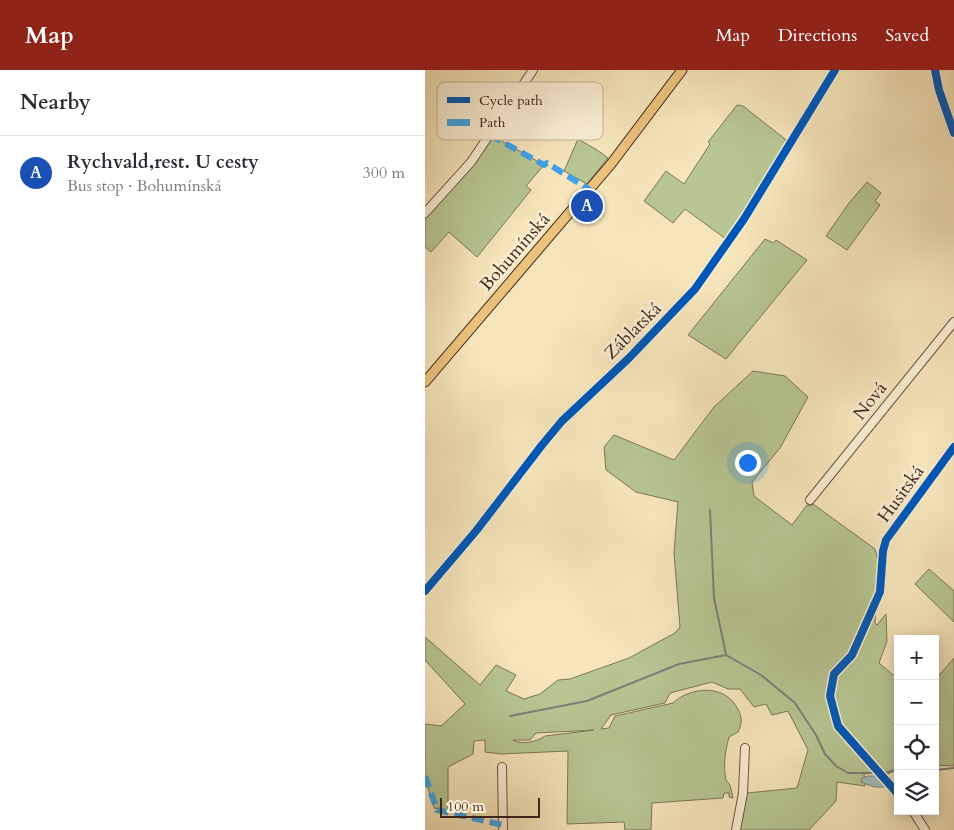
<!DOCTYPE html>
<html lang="en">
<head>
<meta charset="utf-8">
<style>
	:root { --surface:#fff; --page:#f7f7f7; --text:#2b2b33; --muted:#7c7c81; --line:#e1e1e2; --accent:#8f2418 }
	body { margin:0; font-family:Cardo,serif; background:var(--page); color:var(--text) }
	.controls { position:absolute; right:15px; bottom:15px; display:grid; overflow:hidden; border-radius:0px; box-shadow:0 2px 12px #0003 }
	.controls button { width:45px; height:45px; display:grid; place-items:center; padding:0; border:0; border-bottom:1px solid var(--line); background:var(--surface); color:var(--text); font:25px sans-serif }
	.scale { position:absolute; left:15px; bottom:12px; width:100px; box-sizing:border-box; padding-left:5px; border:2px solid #412518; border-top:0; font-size:14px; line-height:18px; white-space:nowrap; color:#412518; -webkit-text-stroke:4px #f9eed3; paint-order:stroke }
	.you { position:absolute; left:322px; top:392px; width:18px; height:18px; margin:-12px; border:4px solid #fff; border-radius:50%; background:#1a73e8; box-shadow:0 0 0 8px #1a73e833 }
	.badge { display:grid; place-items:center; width:32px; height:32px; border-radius:50%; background:var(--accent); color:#fff; font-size:16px; font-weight:700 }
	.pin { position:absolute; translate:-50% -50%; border:2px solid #fff; box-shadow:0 1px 5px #0006 }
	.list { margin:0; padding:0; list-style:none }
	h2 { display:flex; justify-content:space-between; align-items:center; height:65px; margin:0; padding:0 20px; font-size:21px }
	h2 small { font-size:16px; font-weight:400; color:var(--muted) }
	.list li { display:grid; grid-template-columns:32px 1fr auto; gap:15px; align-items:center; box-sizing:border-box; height:75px; padding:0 20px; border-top:1px solid var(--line) }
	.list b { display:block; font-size:19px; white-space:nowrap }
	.list p { margin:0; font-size:16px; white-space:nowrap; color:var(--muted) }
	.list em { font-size:16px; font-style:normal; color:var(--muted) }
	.icon { flex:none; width:28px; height:28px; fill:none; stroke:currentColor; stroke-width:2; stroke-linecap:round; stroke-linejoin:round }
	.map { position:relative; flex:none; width:529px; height:760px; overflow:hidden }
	header { display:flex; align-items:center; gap:30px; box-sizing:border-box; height:70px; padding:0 25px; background:var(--accent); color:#fff }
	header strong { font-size:24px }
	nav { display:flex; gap:28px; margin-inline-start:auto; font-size:18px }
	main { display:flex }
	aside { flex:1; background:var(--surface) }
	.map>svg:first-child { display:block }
	.green { fill:#b7c693; stroke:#7c7656; fill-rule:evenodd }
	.water { fill:#a1bcbb; stroke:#7b807a }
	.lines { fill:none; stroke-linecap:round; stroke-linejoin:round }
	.stream { stroke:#7b807a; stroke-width:2 }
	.minor-casing { stroke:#6e5541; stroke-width:10 }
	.major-casing { stroke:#412518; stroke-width:11 }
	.minor { stroke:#f9eed3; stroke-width:8 }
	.major { stroke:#ebc27e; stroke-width:9 }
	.quiet { stroke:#3fa2ea; stroke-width:6; stroke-dasharray:12 6; stroke-linecap:butt }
	.cycleway-casing { stroke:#f9eed3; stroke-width:11 }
	.cycleway { stroke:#0057b8; stroke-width:8 }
	.labels { text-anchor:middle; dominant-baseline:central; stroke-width:5; stroke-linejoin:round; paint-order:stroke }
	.street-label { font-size:18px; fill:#412518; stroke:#f9eed3 }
	.key { fill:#f9eed3; stroke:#c2b29b; stroke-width:1 }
	.key-label { font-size:14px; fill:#412518 }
</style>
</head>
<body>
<header>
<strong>Map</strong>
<nav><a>Map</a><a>Directions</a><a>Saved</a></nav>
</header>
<main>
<aside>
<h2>Nearby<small></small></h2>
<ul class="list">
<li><span class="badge" style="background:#1a4fb4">A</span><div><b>Rychvald,rest. U cesty</b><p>Bus stop · Bohumínská</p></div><em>300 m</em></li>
</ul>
</aside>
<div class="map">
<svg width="529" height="760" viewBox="0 0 529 760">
	<rect width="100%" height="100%" fill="#f6e5bb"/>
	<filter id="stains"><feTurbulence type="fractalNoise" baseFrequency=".004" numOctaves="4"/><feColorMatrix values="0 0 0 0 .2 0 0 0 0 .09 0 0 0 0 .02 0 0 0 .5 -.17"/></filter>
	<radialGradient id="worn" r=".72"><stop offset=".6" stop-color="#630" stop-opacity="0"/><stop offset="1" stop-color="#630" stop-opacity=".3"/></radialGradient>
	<g class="green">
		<polygon points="312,35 318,36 360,69 361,73 327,131 301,169 260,139 248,153 219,131 241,101 259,114 285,74 283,72"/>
		<polygon points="68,66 119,95 101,116 106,120 52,187 24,162 6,182 0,177 0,149 50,92"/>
		<polygon points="153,69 172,80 183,88 162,114 139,101"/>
		<polygon points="442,112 456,123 450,131 455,135 422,180 401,166 424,133"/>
		<polygon points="340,169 348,173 351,170 382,190 301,289 263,265"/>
		<path d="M328 301 360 306 383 327 355 378 327 412 329 426 367 455 382 435 386 436 388 434 450 479 453 490 450 553 452 555 461 544 462 571 454 593 473 609V699L463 704 457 703 439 704 440 716 412 712 411 731 384 760H315L322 723 372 718 383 680 363 641 347 645 341 634 329 637 315 619H303L287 612 245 623 240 633 186 645 176 659 184 658 190 646 248 633C265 617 298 614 311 636 317 645 318 652 313 662L304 667C300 682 298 695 301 710L305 715 308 728 304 727V723H299L298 728 227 733 226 760H200L199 752 142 754 143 681 76 684 60 682V670L49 671 48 684 23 697V741L9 738 0 707V654L16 656 40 634 0 590V567L55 615 71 595 91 605 81 621 99 629 115 624 133 610 145 609 204 588 250 563 255 557 249 483 253 432 211 422 181 400 179 377 189 365 249 390 289 337ZM169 660 120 666C112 672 97 675 88 670H105L111 663Z"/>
		<polygon points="504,499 529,521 529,552 490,514"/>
		<polygon points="529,588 529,696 510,695 510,610"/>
	</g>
	<polygon class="water" points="443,706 453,706 463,717 449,717 436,712 437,708"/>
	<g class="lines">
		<g class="stream">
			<polyline points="285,440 289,528 301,584"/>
			<polyline points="85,646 162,631 254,594 301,585 336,605 370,633 391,665 400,684 411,696 423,703 454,703"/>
			<polyline points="510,700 529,698"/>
			<polyline points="458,703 473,700"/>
		</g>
		<defs>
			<g id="minor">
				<polyline points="510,0 514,20 529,63"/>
				<polyline points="0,143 46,92 108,0"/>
				<polyline points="385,430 529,252"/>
				<polyline points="0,521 51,461 117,375 137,351 204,288 270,219 319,149 410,0"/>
				<polyline points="455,522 458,481 461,470 529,377"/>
				<polyline points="77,697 78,760"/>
				<polyline points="455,703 473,724"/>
				<polyline points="488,741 500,760"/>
				<polyline points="311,760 318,723 320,678"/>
			</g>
			<polyline id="major" points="0,312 186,94 257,0"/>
		</defs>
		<use href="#minor" class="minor-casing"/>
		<use href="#major" class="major-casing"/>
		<use href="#minor" class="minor"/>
		<use href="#major" class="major"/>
		<g class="quiet">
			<polyline points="65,65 119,95 122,93 165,120"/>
			<polyline points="0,706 12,740 78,755"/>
		</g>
		<defs>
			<g id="cycleway">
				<polyline points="510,0 514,20 529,63"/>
				<polyline points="0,521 51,461 117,375 137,351 204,288 270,219 319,149 410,0"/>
				<polyline points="473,724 413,656 405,626 409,604 427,585 455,522 458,481 461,470 529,377"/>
			</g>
		</defs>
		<use href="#cycleway" class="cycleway-casing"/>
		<use href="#cycleway" class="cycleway"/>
	</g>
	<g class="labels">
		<g class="street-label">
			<text transform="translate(90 182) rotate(-49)">Bohumínská</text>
			<text transform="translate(208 261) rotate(-45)">Záblatská</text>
			<text transform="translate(445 331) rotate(-52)">Nová</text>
			<text transform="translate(476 424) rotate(-54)">Husitská</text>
		</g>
	</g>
	<rect x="12" y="12" width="166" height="58" rx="8" class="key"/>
	<rect x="22" y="27" width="23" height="6" fill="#0057b8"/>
	<rect x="22" y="49" width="23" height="7" fill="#3fa2ea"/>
	<g class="key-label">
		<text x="54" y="35">Cycle path</text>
		<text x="54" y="57">Path</text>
	</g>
	<rect width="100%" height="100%" filter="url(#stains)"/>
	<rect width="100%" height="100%" fill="url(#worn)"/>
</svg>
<div class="controls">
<button>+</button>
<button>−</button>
<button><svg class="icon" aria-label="locate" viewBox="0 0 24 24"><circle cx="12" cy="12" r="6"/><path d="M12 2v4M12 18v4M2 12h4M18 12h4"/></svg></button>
<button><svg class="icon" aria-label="layers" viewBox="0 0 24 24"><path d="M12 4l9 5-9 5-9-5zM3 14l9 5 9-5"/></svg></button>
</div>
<div class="scale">100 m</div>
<div class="you"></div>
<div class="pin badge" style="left:162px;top:136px;background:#1a4fb4">A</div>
</div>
</main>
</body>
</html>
